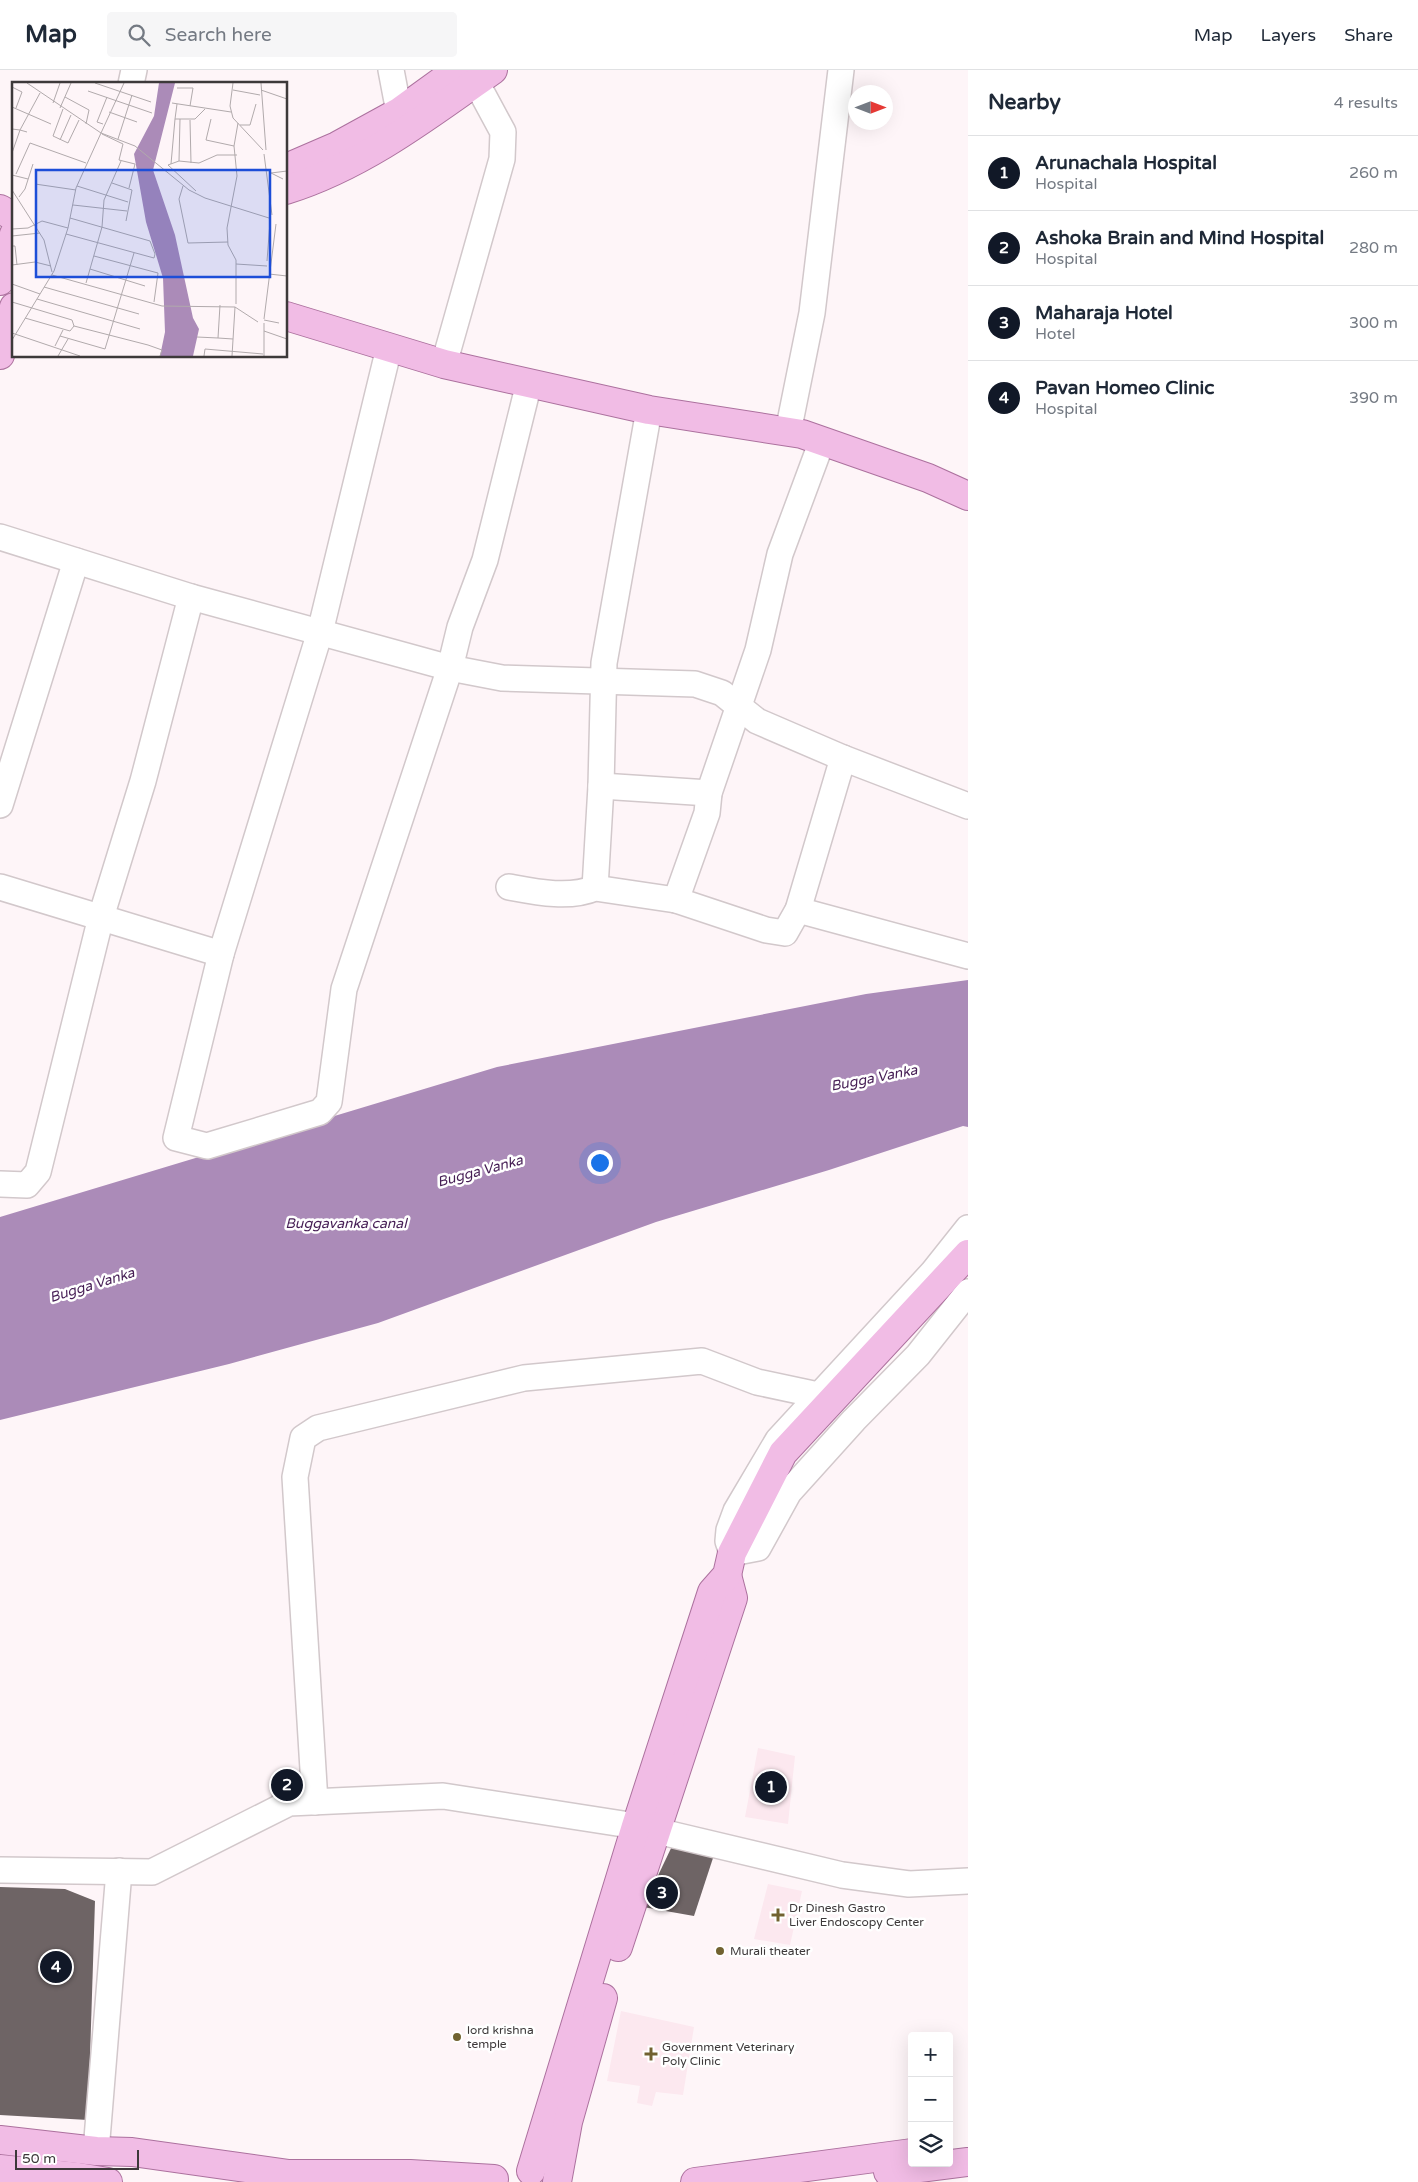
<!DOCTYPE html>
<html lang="en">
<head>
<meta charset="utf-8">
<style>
	:root { --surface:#fff; --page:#f6f6f7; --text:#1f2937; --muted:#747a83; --line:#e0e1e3; --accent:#111827 }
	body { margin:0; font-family:"Varela Round",sans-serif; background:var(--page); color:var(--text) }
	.controls { position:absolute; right:15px; bottom:15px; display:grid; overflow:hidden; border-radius:5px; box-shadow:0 5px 20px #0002 }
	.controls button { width:45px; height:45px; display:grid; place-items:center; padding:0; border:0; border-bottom:1px solid var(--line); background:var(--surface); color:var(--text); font:25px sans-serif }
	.compass { position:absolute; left:848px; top:15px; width:45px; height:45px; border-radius:50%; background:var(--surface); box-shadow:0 5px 20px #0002; rotate:90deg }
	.scale { position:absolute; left:15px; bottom:12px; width:124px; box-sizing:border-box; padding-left:5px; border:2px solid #3d393a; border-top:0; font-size:14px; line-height:18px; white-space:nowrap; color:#3d393a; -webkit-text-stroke:4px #fff; paint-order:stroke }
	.you { position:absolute; left:599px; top:1092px; width:18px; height:18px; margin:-12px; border:4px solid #fff; border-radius:50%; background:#1a73e8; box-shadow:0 0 0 8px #1a73e833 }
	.badge { display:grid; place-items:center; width:32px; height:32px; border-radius:50%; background:var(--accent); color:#fff; font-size:16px; font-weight:700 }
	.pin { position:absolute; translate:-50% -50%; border:2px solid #fff; box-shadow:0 1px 5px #0006 }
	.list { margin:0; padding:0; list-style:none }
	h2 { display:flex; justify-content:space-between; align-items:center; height:65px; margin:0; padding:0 20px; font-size:21px }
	h2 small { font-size:16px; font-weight:400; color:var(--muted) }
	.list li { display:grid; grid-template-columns:32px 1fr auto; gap:15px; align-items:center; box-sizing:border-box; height:75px; padding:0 20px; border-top:1px solid var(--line) }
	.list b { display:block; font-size:19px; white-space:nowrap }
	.list p { margin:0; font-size:16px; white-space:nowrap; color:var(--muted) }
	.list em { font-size:16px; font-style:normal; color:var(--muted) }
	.icon { flex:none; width:28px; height:28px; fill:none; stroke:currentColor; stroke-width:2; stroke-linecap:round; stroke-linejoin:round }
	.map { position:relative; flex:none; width:968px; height:2112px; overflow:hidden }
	header { display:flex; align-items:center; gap:30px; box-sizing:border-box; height:70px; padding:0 25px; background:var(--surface); border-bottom:1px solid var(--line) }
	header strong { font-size:24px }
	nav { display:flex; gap:28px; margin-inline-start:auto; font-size:18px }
	.search { width:350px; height:45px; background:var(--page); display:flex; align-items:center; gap:12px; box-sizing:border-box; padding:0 18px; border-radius:5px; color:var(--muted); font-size:19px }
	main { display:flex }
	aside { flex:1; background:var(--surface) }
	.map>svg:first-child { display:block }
	.built { fill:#fce8ef }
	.water { fill:#ab8bb8 }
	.building { fill:#6e6465 }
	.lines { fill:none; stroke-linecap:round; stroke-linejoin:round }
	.minor-casing { stroke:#d2c8cb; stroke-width:28 }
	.major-casing { stroke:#ac719e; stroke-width:30 }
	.minor { stroke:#fff; stroke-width:25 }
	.major { stroke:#f1bce5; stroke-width:28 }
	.poi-dot { fill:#716230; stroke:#fff; stroke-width:2 }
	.labels { text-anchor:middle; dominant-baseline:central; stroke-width:5; stroke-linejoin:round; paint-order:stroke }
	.poi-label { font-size:12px; fill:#3d393a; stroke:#fff; text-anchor:start }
	.water-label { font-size:14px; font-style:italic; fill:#451d54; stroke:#fff }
	.inset-road { fill:none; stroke:#b1aaac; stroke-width:1 }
	.view { fill:#1d4ed8; fill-opacity:0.15; stroke:#1d4ed8; stroke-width:2.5 }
	.inset-edge { fill:none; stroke:#3d393a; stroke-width:2.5 }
</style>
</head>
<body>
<header>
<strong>Map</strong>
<div class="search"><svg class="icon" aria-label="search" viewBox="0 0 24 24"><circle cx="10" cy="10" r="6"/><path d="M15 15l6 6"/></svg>Search here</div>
<nav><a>Map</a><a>Layers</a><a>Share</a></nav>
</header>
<main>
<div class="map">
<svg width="968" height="2112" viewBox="0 0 968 2112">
	<rect width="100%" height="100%" fill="#fef5f8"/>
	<g class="built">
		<polygon points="758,1678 795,1686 788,1754 745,1747"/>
		<polygon points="768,1814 802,1821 790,1875 754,1869"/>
		<polygon points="621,1941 694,1957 683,2025 656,2022 652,2036 637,2033 640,2016 607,2011"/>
	</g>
	<polygon class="water" points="968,910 968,1057 963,1056 829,1100 656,1152 378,1253 229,1294 0,1350 0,1147 497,997 866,924"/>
	<g class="building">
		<polygon points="300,1707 301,1727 272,1729 271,1709"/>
		<polygon points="674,1772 713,1788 694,1846 643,1837"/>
		<polygon points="0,1817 65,1819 95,1831 88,2050 0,2045"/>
	</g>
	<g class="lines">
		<defs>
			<g id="minor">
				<polyline points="391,0 399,42"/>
				<polyline points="131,14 134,0"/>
				<polyline points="389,278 320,562 221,884 176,1068 207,1076 320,1042 329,1032 344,919 450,598 460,557 485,490 529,313"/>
				<polyline points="444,294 502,89 503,62 476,12 467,0"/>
				<polyline points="788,362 812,243 841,0"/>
				<polyline points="0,467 191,527 450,598 502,608 695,614 722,623 757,651 843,688 968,736"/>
				<polyline points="601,716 709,723"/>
				<polyline points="0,735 76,491"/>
				<polyline points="0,817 221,884"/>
				<path d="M509 817C536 822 569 829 595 818L676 830 766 860 785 863 798 840 843 688"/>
				<polyline points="595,818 601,716 604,593 649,340"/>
				<polyline points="676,830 707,743 709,723 758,580 780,484 822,371"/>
				<polyline points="798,840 968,886"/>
				<polyline points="0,1114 27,1115 38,1102 101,847 143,711 191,527"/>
				<polyline points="968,1158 933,1202 778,1370 736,1441 729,1460 728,1471 732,1483 758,1478 789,1422 854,1350 918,1285 968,1222"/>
				<polyline points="315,1732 295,1407 303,1368 318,1358 524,1308 702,1291 757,1312 818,1325"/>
				<polyline points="0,1800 152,1802 289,1733 443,1726 636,1756 842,1805 909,1814 968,1811"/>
				<polyline points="96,2081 119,1801"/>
			</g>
			<g id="major">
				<polyline points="286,98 337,76 399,42 457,0"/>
				<path d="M286 120C363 96 428 46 493 0"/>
				<polyline points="0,139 14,147"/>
				<polyline points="0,211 14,164"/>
				<polyline points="286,246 444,294 649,340 802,364 928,408 968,426"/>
				<polyline points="0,285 14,237"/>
				<polyline points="618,1877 733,1528 727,1505"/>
				<polyline points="0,2070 96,2081 132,2082 289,2104 410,2104 494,2109"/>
				<polyline points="0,2099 78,2107 108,2112"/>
				<polyline points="531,2101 636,1756 712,1522 727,1505 732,1483 783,1383 968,1184"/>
				<polyline points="888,2102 968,2092"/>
				<polyline points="557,2112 568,2052 603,1928"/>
				<polyline points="695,2112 912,2083"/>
			</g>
		</defs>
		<use href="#minor" class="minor-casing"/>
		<use href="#major" class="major-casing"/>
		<use href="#minor" class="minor"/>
		<use href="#major" class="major"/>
	</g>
	<g class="poi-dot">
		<path d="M775.5 1837.5h5v5h5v5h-5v5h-5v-5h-5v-5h5z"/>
		<circle cx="720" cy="1881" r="5"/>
		<circle cx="457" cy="1967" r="5"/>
		<path d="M648.5 1976.5h5v5h5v5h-5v5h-5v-5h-5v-5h5z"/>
	</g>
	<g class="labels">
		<g class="poi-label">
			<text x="789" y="1838">Dr Dinesh Gastro<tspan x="789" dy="14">Liver Endoscopy Center</tspan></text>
			<text x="730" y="1881">Murali theater</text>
			<text x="467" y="1960">lord krishna<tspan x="467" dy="14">temple</tspan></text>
			<text x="662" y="1977">Government Veterinary<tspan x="662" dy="14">Poly Clinic</tspan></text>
		</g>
		<g class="water-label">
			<text transform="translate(874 1008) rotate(-11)">Bugga Vanka</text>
			<text transform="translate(480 1101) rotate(-15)">Bugga Vanka</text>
			<text x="346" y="1153">Buggavanka canal</text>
			<text transform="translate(92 1215) rotate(-17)">Bugga Vanka</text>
		</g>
	</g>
	<g transform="translate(12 12)">
		<rect width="275" height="275" fill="#fef5f8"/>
		<path d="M147 1H163L141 88 163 153 181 236 187 247 181 274H148L153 250 151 196 134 140 122 72 142 34Z" fill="#ab8bb8"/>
		<path class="inset-road" d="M15 1 89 51 112 1M83 1 139 20M221 1 218 24 221 36 251 68M249 1 254 68M0 5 10 10 4 26M165 6H181L178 24M221 8 248 13M249 8 275 17M76 9 140 31M53 15 77 28 74 42M41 21 48 1M160 21 219 30M165 22 163 37H183L193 27M0 25 39 42M48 26 59 1M51 27 41 54 56 61 67 38M97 30 125 40M199 37 194 58 222 64M178 38 179 81M91 42 85 40 95 15M228 43H238L244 22M0 47 8 48 0 71M15 50 8 48 28 11M90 52 111 62 107 78 123 82 117 106M106 57 120 13M48 58 59 33M252 72 260 133M167 79 168 37M159 82 163 37M4 92 18 61 74 81M0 93 16 97M271 97 259 91 275 89M100 101 120 108 114 139M23 102 64 108M65 104 116 120M171 104 167 117 176 161 216 160M0 108 32 158 40 190M184 109 156 83 167 79 187 81 205 73H225M7 115 13 107 21 82M61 123 115 129M0 147 16 146 30 139 56 146M54 152 142 176 143 172 138 159 58 136M0 154 28 151M0 164H3L5 183M82 174 146 191 142 220M255 179 258 140M224 182 255 184M0 183 23 180 39 184M78 187 133 204M257 192 275 194M40 193 150 224 223 225 246 240M74 201 90 145 92 118 109 79M0 202 28 212M32 205 127 232M25 217 128 247M0 220 60 238 62 244M224 222V178L216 163 215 146 225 94 222 64 226 41M13 236 58 249 62 244M252 237 264 142M252 238 267 241M252 241V274M62 244 136 263 150 268 148 274M252 249 275 257M0 251 68 274M48 254 93 267 122 171M185 255 206 256 208 223M206 256 221 257M0 258 42 189 56 146 64 106 89 51 123 64 177 108 193 116 257 136M43 264 51 248M46 274 56 257M192 274 193 267 251 272M220 274 223 225"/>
		<path class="view" d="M24 88H258V195H24Z"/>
		<rect width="275" height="275" class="inset-edge"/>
	</g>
</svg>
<div class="controls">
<button>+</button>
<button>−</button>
<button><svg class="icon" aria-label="layers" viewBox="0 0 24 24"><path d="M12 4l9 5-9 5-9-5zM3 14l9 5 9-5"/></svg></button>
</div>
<svg class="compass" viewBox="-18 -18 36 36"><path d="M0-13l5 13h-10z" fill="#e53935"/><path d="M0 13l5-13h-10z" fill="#747a83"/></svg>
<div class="scale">50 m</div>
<div class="you"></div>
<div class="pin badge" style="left:771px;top:1717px">1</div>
<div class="pin badge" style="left:287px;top:1715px">2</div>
<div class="pin badge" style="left:662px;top:1823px">3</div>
<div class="pin badge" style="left:56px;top:1897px">4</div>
</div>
<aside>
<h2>Nearby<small>4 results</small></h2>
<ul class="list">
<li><span class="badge">1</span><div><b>Arunachala Hospital</b><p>Hospital</p></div><em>260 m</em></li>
<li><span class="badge">2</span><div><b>Ashoka Brain and Mind Hospital</b><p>Hospital</p></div><em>280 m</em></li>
<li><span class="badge">3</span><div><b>Maharaja Hotel</b><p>Hotel</p></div><em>300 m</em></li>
<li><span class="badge">4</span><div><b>Pavan Homeo Clinic</b><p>Hospital</p></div><em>390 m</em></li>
</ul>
</aside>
</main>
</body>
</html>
